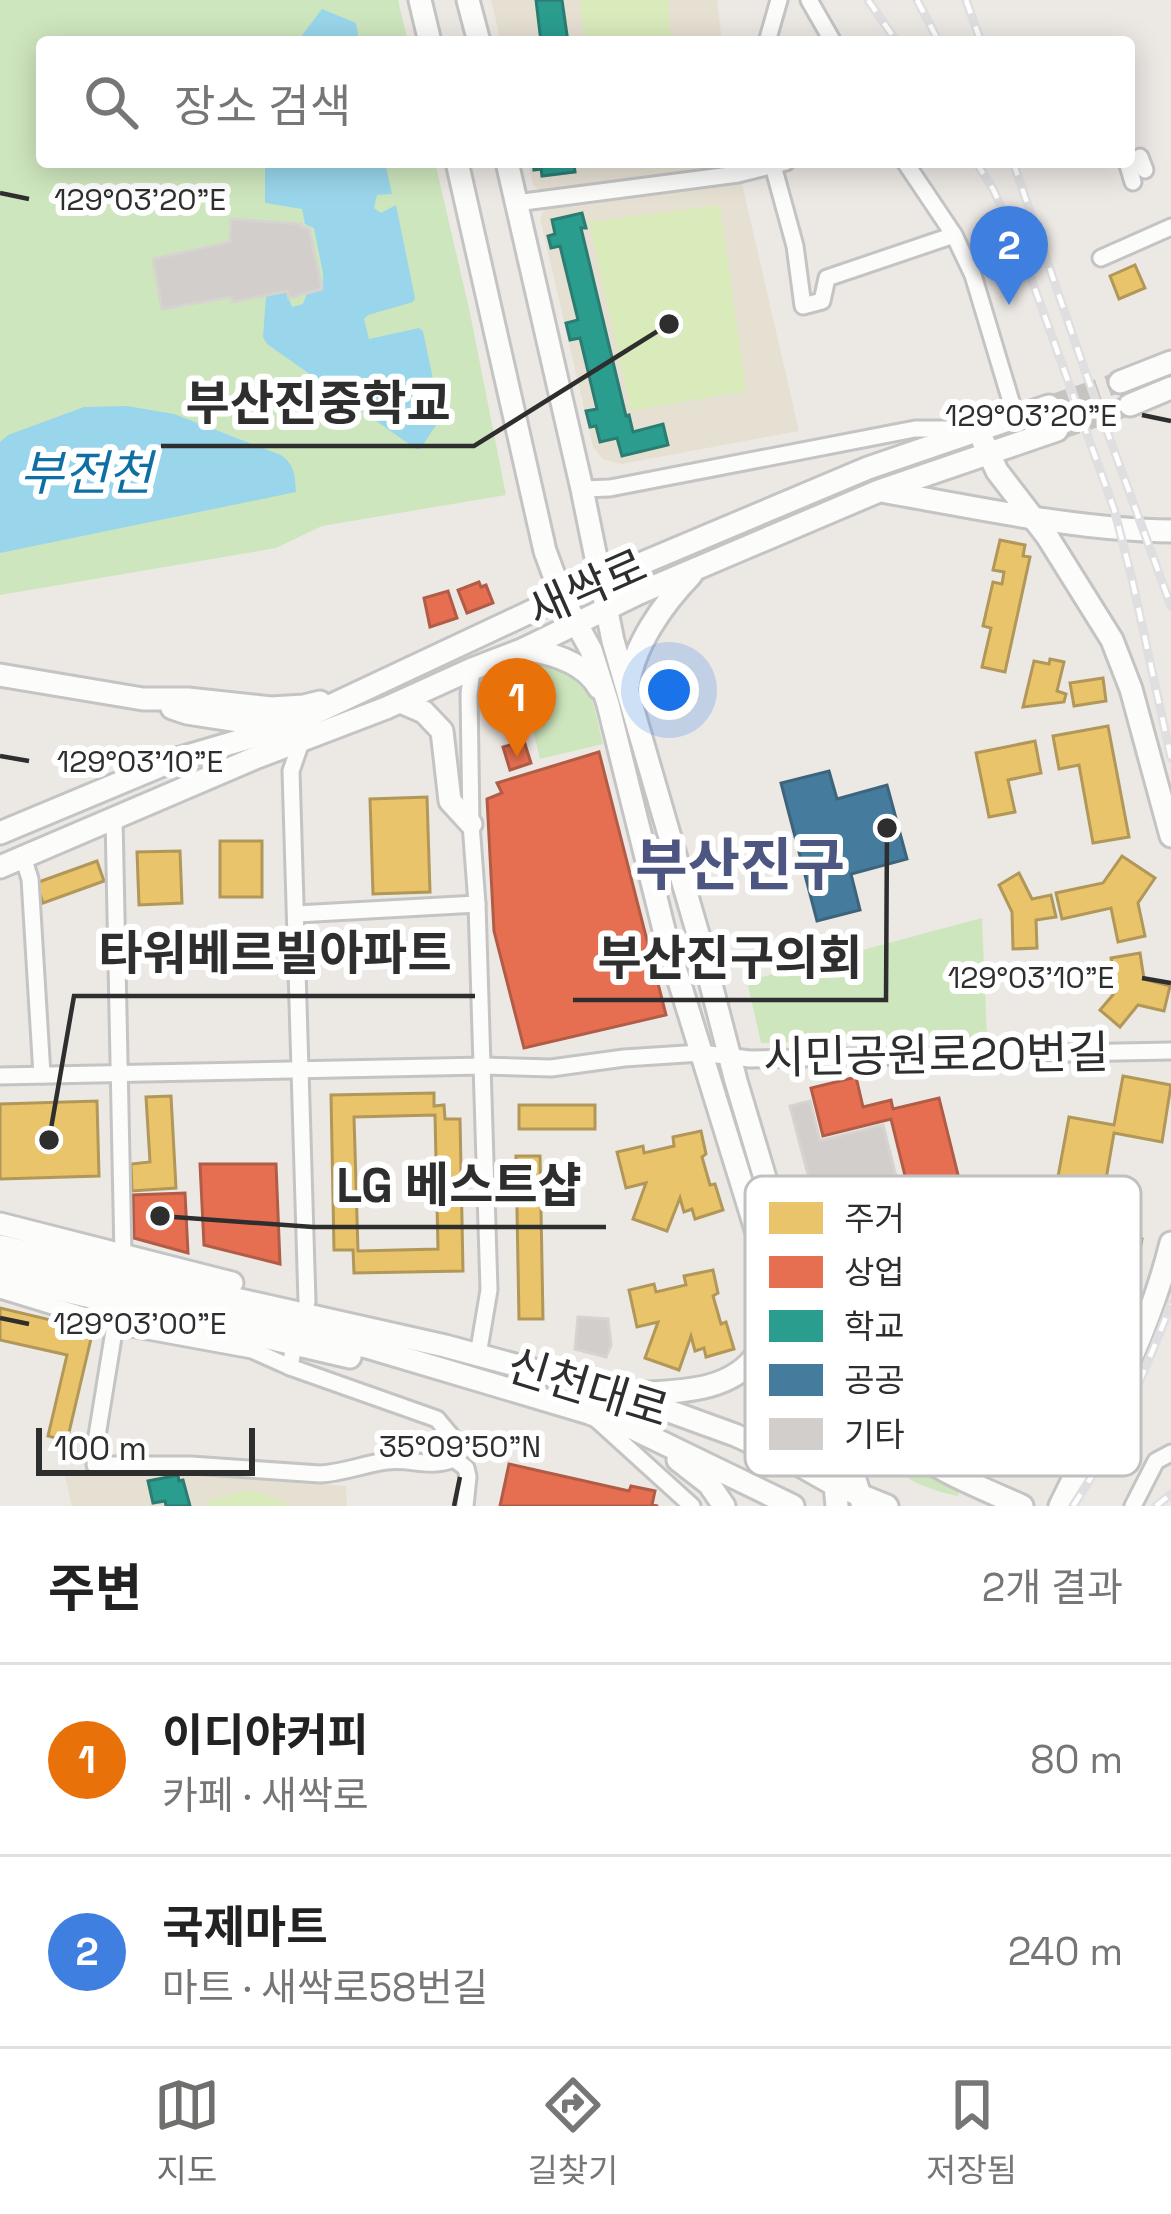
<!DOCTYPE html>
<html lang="ko">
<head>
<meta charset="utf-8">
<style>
	:root { --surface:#fff; --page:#f6f6f6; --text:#222; --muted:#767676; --line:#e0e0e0; --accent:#706f6e }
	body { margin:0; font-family:"Space Grotesk","Noto Sans KR",sans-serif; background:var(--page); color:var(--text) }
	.scale { position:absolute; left:36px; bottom:30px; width:219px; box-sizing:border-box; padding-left:12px; border:6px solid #2e2e2e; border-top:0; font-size:33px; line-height:42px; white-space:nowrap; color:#2e2e2e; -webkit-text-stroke:9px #fff; paint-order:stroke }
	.you { position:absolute; left:669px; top:690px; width:42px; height:42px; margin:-30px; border:9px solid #fff; border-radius:50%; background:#1a73e8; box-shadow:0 0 0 18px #1a73e833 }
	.badge { display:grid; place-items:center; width:78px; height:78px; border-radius:50%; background:var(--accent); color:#fff; font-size:39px; font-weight:700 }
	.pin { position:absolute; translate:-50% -99px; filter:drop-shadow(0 3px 6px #0008) }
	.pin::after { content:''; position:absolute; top:63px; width:42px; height:36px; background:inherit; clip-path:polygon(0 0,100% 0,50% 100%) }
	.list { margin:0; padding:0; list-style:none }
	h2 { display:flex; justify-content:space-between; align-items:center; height:156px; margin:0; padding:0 48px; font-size:51px }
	h2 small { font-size:39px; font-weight:400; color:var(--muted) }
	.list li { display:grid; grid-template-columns:78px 1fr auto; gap:36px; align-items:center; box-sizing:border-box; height:192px; padding:0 48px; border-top:3px solid var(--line) }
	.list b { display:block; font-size:45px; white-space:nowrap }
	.list p { margin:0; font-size:39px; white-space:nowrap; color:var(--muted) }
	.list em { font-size:39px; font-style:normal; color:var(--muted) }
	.icon { flex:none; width:66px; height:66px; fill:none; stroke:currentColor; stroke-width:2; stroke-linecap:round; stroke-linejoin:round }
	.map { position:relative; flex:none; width:1171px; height:1506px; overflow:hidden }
	.search { position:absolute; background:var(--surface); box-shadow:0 6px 30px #0003; left:36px; right:36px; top:36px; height:132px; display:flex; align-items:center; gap:30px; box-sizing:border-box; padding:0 42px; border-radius:12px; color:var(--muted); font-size:45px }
	.sheet { height:540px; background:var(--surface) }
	nav { display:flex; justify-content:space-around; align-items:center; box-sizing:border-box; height:168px; border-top:3px solid var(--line); background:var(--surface); font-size:33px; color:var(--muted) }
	nav a { display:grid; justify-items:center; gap:6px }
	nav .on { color:var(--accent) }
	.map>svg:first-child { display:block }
	.education { fill:#e6e0d3 }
	.green { fill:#cee6be }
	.pitch { fill:#d9eabb }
	.water { fill:#99d6ec }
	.homes { fill:#e9c46a; stroke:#b19758; stroke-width:3; fill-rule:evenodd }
	.shops { fill:#e76f51; stroke:#b05c46; stroke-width:3 }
	.schools { fill:#2a9d8f; stroke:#2b7c72; stroke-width:3 }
	.public { fill:#457b9d; stroke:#3e647c; stroke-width:3 }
	.building { fill:#d1cecb; stroke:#d7d4d0; stroke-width:3 }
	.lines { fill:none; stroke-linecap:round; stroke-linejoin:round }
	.secondary-tunnel { stroke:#c6c3c0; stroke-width:21; stroke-dasharray:21 10; stroke-linecap:butt }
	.street-casing { stroke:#c5c4c5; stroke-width:21 }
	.secondary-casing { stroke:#c5c4c5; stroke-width:27 }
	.street { stroke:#fcfcfb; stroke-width:15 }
	.secondary { stroke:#fcfcfb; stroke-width:21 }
	.rail-casing { stroke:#dfdfe1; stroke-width:9 }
	.rail { stroke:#fff; stroke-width:4.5; stroke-dasharray:14; stroke-linecap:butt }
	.ticks { fill:none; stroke:#2e2e2e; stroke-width:4.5 }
	.labels { text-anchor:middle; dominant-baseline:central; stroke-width:12; stroke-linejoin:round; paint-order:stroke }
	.street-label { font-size:45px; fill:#2e2e2e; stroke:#fff }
	.water-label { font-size:48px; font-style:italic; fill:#0d6fa3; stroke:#fff }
	.district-label { font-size:57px; font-weight:bold; fill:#4d5680; stroke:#fff }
	.key { fill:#fff; stroke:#c0c0c0; stroke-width:3 }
	.key-label { font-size:33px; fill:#2e2e2e }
	.ticks-label { font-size:30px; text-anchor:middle; fill:#2e2e2e; stroke:#fff; stroke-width:12; stroke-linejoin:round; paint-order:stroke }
	.leader { fill:none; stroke:#2e2e2e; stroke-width:4.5 }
	.callout-dot { fill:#2e2e2e; stroke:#fff; stroke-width:4.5 }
	.callout-label { font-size:48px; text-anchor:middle; font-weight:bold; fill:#2e2e2e; stroke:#fff; stroke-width:12; stroke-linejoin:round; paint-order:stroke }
</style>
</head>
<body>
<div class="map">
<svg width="1171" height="1506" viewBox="0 0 1171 1506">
	<rect width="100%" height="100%" fill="#ece8e4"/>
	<g class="education">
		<polygon points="491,0 717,0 722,42 501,42"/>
		<polygon points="528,162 737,162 799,431 621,464 603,459 593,447 540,218 550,198 533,185"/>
		<polygon points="171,1471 346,1486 347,1506 72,1506 65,1476"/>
	</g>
	<g class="green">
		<polygon points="0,0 398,0 408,42 42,42 42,162 435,162 470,313 506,495 322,526 276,548 0,595"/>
		<polygon points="545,661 588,681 603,744 540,759 518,668"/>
		<polygon points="982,918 987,1036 761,1043 747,981"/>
		<path d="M862 1415C888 1448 921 1469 959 1490L958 1496C908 1486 878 1464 854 1418Z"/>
	</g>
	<g class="pitch">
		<polygon points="580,0 668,0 671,42 585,42"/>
		<polygon points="720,205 746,391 631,411 589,222"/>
		<polygon points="249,1490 283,1501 287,1506 207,1506 206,1501"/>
	</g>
	<g class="water">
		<polygon points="322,9 356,23 359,40 297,42"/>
		<polygon points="265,162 385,162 392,194 377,195 374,208 381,213 396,205 415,298 413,302 368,315 364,319 369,339 419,328 423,331 441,418 420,449 416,449 267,344 263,337 266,296 286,292 292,307 303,304 307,293 323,289 323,274 314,228 305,224 302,209 265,203"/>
		<path d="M127 406 174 414 281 455C295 465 295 476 296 492L0 553V442L8 435 84 407Z"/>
	</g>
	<g class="homes">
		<polygon points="1135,265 1145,288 1119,299 1110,276"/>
		<polygon points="1000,540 1025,545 1023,556 1030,557 1005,672 982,667 991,628 983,626 993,582 1002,584 1004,572 993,570"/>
		<polygon points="1050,659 1064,662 1057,691 1066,694 1064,702 1023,707 1034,661 1049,664"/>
		<polygon points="1103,678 1106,701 1074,706 1070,683"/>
		<polygon points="1108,726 1129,837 1093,843 1079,765 1059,769 1053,736"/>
		<polygon points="1035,741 1041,773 1008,780 1015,812 989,817 976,753"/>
		<polygon points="427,797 430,892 373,894 370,799"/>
		<rect x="220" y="841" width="42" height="56"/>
		<polygon points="180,851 182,903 139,905 137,852"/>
		<polygon points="1122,856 1155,878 1138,903 1145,936 1118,942 1111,908 1062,919 1056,893 1103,883"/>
		<polygon points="97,861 104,881 43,903 36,883"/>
		<polygon points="1019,873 1032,899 1051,895 1056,917 1036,920 1037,948 1013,949 1012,912 999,885"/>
		<polygon points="1140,953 1144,979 1170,986 1164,1011 1138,1005 1120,1027 1100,1010 1117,990 1111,958"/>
		<polygon points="1123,1076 1171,1085 1162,1142 1114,1133 1104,1191 1057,1182 1069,1117 1114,1125"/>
		<path d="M434 1093V1106L444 1105 445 1119H460L463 1271 354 1273 353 1250H334L331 1095ZM435 1115 438 1249 358 1251 354 1117Z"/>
		<polygon points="171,1096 176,1188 132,1191 131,1164 150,1162 146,1097"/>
		<polygon points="97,1101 99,1176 0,1179 0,1104"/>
		<rect x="519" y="1105" width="76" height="24"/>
		<polygon points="701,1131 706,1154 702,1157 710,1185 715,1184 723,1210 695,1219 692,1209 684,1212 680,1198 667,1231 633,1219 646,1183 626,1188 617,1152 643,1146 644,1153 674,1146 673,1137"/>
		<polygon points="516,1156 540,1156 543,1319 519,1319"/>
		<polygon points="1091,1229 1142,1239 1132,1297 1080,1288"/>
		<polygon points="713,1270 718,1293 713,1296 721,1324 726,1322 734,1349 706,1357 704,1348 695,1351 691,1336 679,1370 645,1358 658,1322 637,1327 629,1290 654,1284 656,1292 686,1285 684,1276"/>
		<polygon points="0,1308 93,1330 67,1441 48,1436 67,1355 0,1340"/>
	</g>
	<g class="shops">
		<polygon points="479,582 481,587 486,585 493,603 467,613 458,590"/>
		<polygon points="448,591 457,618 430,627 424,598"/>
		<polygon points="524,741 531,763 510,770 503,747"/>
		<polygon points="599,752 666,1015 524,1048 494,931 487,799 502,793 497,783"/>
		<polygon points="856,1077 863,1107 891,1100 893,1109 939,1098 980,1264 930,1277 891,1119 823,1136 811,1088"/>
		<polygon points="200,1164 276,1164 280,1264 204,1245"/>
		<polygon points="185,1193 188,1253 134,1238 133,1195"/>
		<polygon points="509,1464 629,1491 631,1486 655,1491 652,1505 658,1506 500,1506"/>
	</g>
	<g class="schools">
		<polygon points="536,0 562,0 568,42 541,42"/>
		<polygon points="533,162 585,162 574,164 575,172 542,176 541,169 534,170"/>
		<polygon points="582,213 586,228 581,228 626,416 629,415 633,432 663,424 668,445 622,456 617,438 600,442 596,426 590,427 586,411 597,409 580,338 570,340 566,323 578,320 560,246 551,248 548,236 555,234 552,220"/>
		<polygon points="178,1475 179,1481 183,1480 190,1506 166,1506 165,1501 153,1503 148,1481"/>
	</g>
	<polygon class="public" points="829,771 837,799 887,785 907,859 851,874 860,910 817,921 781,783"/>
	<g class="building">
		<polygon points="231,219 301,224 301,227 309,228 322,289 289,298 287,291 232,302 231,297 162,309 153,259 230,242"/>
		<polygon points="810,1101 820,1141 883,1125 917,1260 836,1281 790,1106"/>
		<polygon points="578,1317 608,1319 611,1345 606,1357 575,1349"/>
	</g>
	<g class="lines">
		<g class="secondary-tunnel">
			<polyline points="1049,406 1120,382"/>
			<polyline points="1057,430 1130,405"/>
		</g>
		<defs>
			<g id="street">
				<polyline points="809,0 833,42"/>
				<polyline points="767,42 779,0"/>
				<polyline points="1140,157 1145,170"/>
				<polyline points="772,162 795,246 803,306 822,301 827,278 954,235"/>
				<polyline points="905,162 954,235 973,275 1016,418"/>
				<polyline points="1127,162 1133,182"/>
				<polyline points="516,203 738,174 786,162"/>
				<polyline points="1101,258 1171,227"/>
				<polyline points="582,489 610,488 915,429 969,429"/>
				<polyline points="472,669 469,694 471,824 477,904 489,1290 478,1355"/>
				<polyline points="301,742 291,771 307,1302"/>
				<polyline points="114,818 123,1255"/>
				<polyline points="23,857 30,879 42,1075"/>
				<polyline points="297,914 477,904"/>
				<polyline points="0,1076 483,1066 551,1068 624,1058 701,1053 750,1059 1171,1051"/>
				<polyline points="0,1290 115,1325 252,1350 290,1367"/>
				<path d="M115 1325 96 1442 95 1465H191L320 1474C343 1473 364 1464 387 1461 413 1458 428 1469 454 1459"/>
				<polyline points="294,1345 290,1367 437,1419 457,1443 454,1459"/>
				<polyline points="596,1419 692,1506"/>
				<polyline points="454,1459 466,1468 468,1477 465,1506"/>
				<polyline points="1133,1506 1156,1461 1171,1453"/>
			</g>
			<g id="secondary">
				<polyline points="420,0 430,42"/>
				<polyline points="468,0 479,42"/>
				<polyline points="457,162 545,551 562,597 591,650 608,704 667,942 835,1485 837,1506"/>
				<polyline points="507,162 582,489 613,641 698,934 736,1081 863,1506"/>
				<polyline points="1120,382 1171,362"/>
				<polyline points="1130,405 1171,388"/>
				<polyline points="983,441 997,471 1047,536 1112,640 1131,689 1171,836"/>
				<path d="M886 492C980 508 1076 530 1171 531"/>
				<path d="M524 649C551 653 585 662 599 688"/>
				<polyline points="0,675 143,699 188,699 271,708 304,706 320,702"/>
				<path d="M628 687C633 646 663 604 691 575"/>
				<polyline points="401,702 424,712 442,731 450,801 471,824"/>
				<polyline points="172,708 187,713 277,727"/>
				<polyline points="0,833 177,759 283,728 562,597 868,468 1049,406"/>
				<polyline points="0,867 255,758 386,708 472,669 524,649 639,593 879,491 1057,430"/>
				<polyline points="0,1224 232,1283"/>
				<polyline points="0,1246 445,1346 622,1394 735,1435 791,1460 835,1485 887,1506"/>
				<polyline points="1,1261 367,1347 589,1413 634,1429 793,1506"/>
				<polyline points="0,1276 350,1357"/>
				<path d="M822 1344C845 1378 868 1412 899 1439 933 1470 980 1487 1022 1506"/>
				<path d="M632 1394C676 1391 730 1394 758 1353 763 1345 769 1337 771 1327 773 1318 773 1308 773 1298"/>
				<polyline points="678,1460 709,1484 724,1506"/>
				<path d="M1060 1506C1102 1420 1148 1337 1171 1243"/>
			</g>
		</defs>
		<use href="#street" class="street-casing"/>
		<use href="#secondary" class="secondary-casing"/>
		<use href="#street" class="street"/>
		<use href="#secondary" class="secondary"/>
		<defs>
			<g id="rail">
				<polyline points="868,0 897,42"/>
				<polyline points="917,0 939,42"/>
				<polyline points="966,0 981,42"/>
				<polyline points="976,162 993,189 1021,250 1114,509 1132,579 1171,758"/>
				<polyline points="1013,162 1084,368 1171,606"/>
				<path d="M1073 1506C1115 1443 1144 1374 1171 1304"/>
				<polyline points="1156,1506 1171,1494"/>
			</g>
		</defs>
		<use href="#rail" class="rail-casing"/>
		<use href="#rail" class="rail"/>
	</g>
	<path class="ticks" d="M0 193 29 199M1142 415 1171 421M0 756 29 761M1142 978 1171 983M0 1318 29 1324M454 1506 460 1477"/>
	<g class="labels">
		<g class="street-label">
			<text transform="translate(587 588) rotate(-24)">새싹로</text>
			<text transform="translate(936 1055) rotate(-1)">시민공원로20번길</text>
			<text transform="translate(588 1388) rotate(17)">신천대로</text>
		</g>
		<g class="water-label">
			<text x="86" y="473">부전천</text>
		</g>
		<g class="district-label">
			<text x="740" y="865">부산진구</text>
		</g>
	</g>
	<rect x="745" y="1176" width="396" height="300" rx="18" class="key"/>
	<rect x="769" y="1202" width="54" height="32" fill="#e9c46a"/>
	<rect x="769" y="1256" width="54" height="32" fill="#e76f51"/>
	<rect x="769" y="1310" width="54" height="32" fill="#2a9d8f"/>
	<rect x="769" y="1364" width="54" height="32" fill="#457b9d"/>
	<rect x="769" y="1418" width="54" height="32" fill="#d1cecb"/>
	<g class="key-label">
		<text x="844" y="1230">주거</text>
		<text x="844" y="1284">상업</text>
		<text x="844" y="1338">학교</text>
		<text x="844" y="1392">공공</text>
		<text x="844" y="1446">기타</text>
	</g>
	<g class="ticks-label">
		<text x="140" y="210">129°03'20"E</text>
		<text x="1031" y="426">129°03'20"E</text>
		<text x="140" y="772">129°03'10"E</text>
		<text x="1031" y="988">129°03'10"E</text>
		<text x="140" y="1334">129°03'00"E</text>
		<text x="460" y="1457">35°09'50"N</text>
	</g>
	<path class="leader" d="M669 324L474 446H161M49 1140L74 996H475M887 828L886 1000H573M160 1216L313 1227H606"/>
	<g class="callout-dot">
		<circle cx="669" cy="324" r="12"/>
		<circle cx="49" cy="1140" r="12"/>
		<circle cx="887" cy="828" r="12"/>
		<circle cx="160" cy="1216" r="12"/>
	</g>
	<g class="callout-label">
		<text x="318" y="420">부산진중학교</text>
		<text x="275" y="970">타워베르빌아파트</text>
		<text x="730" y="975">부산진구의회</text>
		<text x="459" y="1202">LG 베스트샵</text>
	</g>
</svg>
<div class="scale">100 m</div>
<div class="you"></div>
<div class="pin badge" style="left:517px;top:757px;background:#e8710a">1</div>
<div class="pin badge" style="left:1009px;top:305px;background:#3f7fe0">2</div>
<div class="search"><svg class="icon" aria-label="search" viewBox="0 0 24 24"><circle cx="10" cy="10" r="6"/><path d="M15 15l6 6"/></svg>장소 검색</div>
</div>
<section class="sheet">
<h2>주변<small>2개 결과</small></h2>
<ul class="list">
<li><span class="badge" style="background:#e8710a">1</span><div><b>이디야커피</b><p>카페 · 새싹로</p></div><em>80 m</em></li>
<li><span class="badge" style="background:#3f7fe0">2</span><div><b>국제마트</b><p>마트 · 새싹로58번길</p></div><em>240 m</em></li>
</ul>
</section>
<nav>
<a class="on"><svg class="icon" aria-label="map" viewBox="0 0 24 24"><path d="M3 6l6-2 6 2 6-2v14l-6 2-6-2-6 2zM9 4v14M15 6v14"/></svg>지도</a>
<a><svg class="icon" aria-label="directions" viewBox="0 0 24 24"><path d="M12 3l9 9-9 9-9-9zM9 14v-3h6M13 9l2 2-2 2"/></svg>길찾기</a>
<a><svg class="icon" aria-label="saved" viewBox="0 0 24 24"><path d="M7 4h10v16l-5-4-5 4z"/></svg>저장됨</a>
</nav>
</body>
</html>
